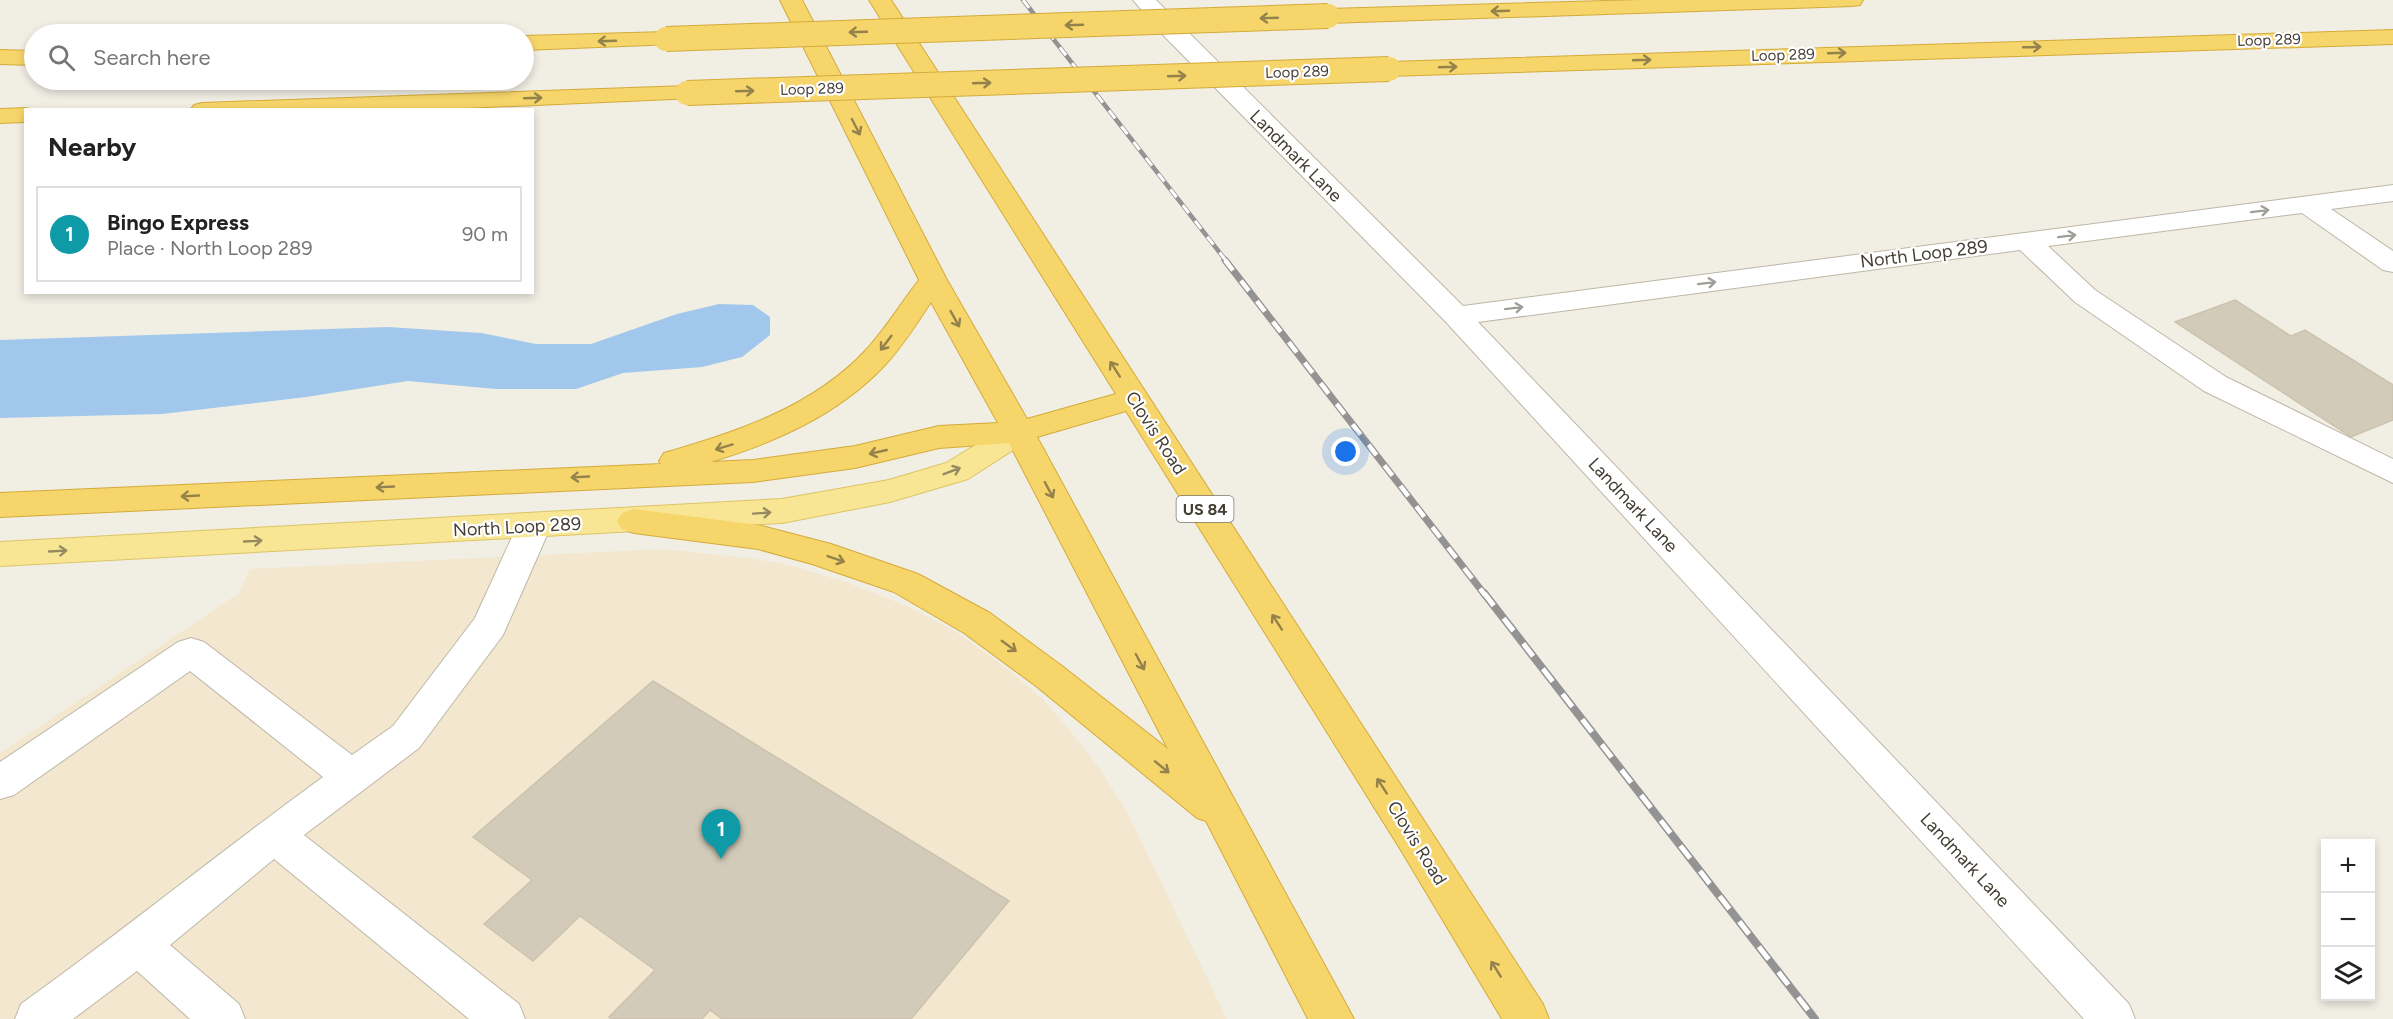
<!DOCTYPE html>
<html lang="en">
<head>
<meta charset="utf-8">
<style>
	:root { --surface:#fff; --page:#f6f6f6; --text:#222; --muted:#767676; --line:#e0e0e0; --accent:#ef511d }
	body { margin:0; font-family:Figtree,sans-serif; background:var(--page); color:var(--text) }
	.controls { position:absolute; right:18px; bottom:18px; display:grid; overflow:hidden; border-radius:0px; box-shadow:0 3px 9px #0003 }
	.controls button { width:54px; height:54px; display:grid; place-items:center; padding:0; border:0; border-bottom:2px solid var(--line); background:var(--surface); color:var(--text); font:30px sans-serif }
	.you { position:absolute; left:1346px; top:452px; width:21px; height:21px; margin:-15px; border:4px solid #fff; border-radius:50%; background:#1a73e8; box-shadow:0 0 0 9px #1a73e833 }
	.badge { display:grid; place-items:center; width:39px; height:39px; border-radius:50%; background:var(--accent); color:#fff; font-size:20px; font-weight:700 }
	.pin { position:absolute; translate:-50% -50px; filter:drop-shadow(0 2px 3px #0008) }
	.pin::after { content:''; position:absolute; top:32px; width:21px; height:18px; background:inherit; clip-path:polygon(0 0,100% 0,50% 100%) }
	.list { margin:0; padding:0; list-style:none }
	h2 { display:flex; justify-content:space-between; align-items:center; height:78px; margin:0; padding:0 24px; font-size:26px }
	h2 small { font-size:20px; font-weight:400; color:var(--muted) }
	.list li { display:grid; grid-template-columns:39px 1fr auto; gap:18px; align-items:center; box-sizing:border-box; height:96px; margin:0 12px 12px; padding:0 12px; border:2px solid var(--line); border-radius:0px }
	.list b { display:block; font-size:22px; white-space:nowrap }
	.list p { margin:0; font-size:20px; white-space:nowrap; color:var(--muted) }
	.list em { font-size:20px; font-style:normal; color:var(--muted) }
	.icon { flex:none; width:33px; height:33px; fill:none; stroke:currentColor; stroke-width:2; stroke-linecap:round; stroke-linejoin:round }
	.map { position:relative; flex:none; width:2393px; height:1019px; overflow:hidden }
	.search { position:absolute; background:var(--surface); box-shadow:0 3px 9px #0003; left:24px; top:24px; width:510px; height:66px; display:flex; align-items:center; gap:15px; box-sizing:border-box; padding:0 21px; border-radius:33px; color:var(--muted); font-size:22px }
	.panel { position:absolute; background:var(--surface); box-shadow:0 3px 9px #0003; left:24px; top:108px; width:510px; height:186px; border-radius:0px }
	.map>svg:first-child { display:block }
	.commercial { fill:#f3e7cf }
	.water { fill:#a2c7ec }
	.building { fill:#d2cbba; stroke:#ccc3ae; stroke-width:1.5 }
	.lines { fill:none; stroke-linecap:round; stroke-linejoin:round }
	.minor-casing { stroke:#bcb7a7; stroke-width:2 }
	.major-casing { stroke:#ddc466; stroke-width:2 }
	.highway-casing { stroke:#d4ab3b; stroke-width:2 }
	.minor { fill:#fff; fill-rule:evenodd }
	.major { fill:#f9e695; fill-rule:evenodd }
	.highway { fill:#f6d56a; fill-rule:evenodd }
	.rail-far2-casing { stroke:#939393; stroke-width:4.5 }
	.rail-far1-casing { stroke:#939393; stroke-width:7 }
	.rail-casing { stroke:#939393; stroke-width:8 }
	.rail-far2 { stroke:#fff; stroke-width:3; stroke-dasharray:10; stroke-linecap:butt }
	.rail-far1 { stroke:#fff; stroke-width:4.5; stroke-dasharray:13; stroke-linecap:butt }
	.rail { stroke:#fff; stroke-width:5; stroke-dasharray:16; stroke-linecap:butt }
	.highway-bridge-casing { stroke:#d4ab3b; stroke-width:26; stroke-linecap:butt }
	.highway-bridge { stroke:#f6d56a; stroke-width:24 }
	.oneway { stroke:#94824c }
	.oneway2 { stroke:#a19e9a }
	.oneway3 { stroke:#958a60 }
	.labels { text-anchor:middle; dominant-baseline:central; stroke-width:4.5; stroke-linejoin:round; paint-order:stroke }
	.far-street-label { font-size:15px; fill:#433e34; stroke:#fff }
	.shield { fill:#fff; stroke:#7b7871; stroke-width:1.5 }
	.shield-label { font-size:16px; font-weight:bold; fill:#433e34 }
	.street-label { font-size:18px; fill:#433e34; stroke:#fff }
</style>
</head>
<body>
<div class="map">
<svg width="2393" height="1019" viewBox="0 0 2393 1019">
	<rect width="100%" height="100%" fill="#f1eee4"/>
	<polygon class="commercial" points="663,549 748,558 785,564 846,582 909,607 958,633 1010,671 1043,700 1068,728 1100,769 1128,814 1227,1019 0,1019 0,753 239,593 250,569"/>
	<polygon class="water" points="719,304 753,305 770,317 770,335 742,357 702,367 623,373 576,389 496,389 408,381 306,397 162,414 0,418 0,340 388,327 481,333 536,344 591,344 677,314"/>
	<g class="building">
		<polygon points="2235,300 2291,336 2305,330 2393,385 2393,420 2351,437 2175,322"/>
		<polygon points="653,681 1009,901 911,1019 722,1019 710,1010 702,1019 611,1019 609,1017 655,970 580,916 533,961 484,924 532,880 473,837"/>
	</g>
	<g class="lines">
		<defs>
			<g id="minor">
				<polygon points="1133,0 1156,0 1463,306 2393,185 2393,201 2331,209 2393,251 2393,272 2383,270 2302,213 2048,246 2095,290 2226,377 2393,459 2393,483 2204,391 2075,302 2020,250 1478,322 2129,1004 2135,1019 2084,1019 1446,322 1165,37"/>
				<path d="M534 514 546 518 551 526 503 635 419 748 304 835 519 1004 525 1019H469L274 859 170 945 239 1004 245 1019H190L137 971 73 1019H15L21 1004C124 930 221 851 323 777L190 671 14 795 0 799V762L178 642 191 638 204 642 352 755 393 726 475 618 517 526 522 518Z"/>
			</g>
			<polygon id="major" points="1019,422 1030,425 1035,432 1030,439 968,479 890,502 782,523 0,566 0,542 782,499 889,480 946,463 1008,425"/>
			<g id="highway">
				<path d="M780 0H802L947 280 1027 419 1116 394 869 0H891L1543 1004 1549 1019H1502L1399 847 1126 411 1037 437 1354 1019H1308L1206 821 1197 818 1036 686 964 633 894 592 812 564 758 549 634 533 622 529 617 521 622 513 634 509 758 525 831 544 918 574 990 613 1062 666 1168 749 1009 443 939 448 855 468 753 482 0 517V493L661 464 659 461 664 453C737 432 813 407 866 350 886 328 901 303 919 280ZM931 302 998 423 939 426 855 446 753 460 710 462C774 443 838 415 885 365 903 346 917 323 931 302Z"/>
				<polygon points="1640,0 1863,0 1860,5 1852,6 1328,23 1320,21 1317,16 1320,11 1328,9"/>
				<polygon points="2393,30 2393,44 1389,76 1381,74 1377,69 1381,64 1389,62"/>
				<polygon points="666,32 674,34 677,39 674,44 524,50 524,36"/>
				<polygon points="0,50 34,51 34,65 0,64"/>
				<polygon points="687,86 695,88 699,93 695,98 420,110 190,110 194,105 202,103"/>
				<polygon points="26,108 33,110 26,110 26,122 0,123 0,109"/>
			</g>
		</defs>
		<use href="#minor" class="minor-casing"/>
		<use href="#major" class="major-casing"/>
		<use href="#highway" class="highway-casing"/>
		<use href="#minor" class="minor"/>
		<use href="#major" class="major"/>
		<use href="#highway" class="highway"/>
		<defs>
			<polyline id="rail-far2" points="1023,0 1227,262"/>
			<polyline id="rail-far1" points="1225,260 1485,595"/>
			<polyline id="rail" points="1484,593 1815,1019"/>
		</defs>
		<use href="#rail-far2" class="rail-far2-casing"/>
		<use href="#rail-far1" class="rail-far1-casing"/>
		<use href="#rail" class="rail-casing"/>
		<use href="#rail-far2" class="rail-far2"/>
		<use href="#rail-far1" class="rail-far1"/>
		<use href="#rail" class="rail"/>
		<defs>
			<g id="highway-bridge">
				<polyline points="666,39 1328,16"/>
				<polyline points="687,93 1389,69"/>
			</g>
		</defs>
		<use href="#highway-bridge" class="highway-bridge-casing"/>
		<use href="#highway-bridge" class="highway-bridge"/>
	</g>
	<defs><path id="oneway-shaft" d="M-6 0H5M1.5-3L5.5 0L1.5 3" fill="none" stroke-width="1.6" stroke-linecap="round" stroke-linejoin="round" transform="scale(1.5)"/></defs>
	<g class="oneway">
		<use href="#oneway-shaft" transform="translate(1500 11) rotate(178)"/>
		<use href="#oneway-shaft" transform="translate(1269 18) rotate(178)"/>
		<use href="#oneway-shaft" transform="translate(1074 25) rotate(178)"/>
		<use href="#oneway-shaft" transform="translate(858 32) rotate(178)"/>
		<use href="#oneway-shaft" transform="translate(607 41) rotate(178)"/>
		<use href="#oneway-shaft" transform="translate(2032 47) rotate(-2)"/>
		<use href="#oneway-shaft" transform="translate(1837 53) rotate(-2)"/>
		<use href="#oneway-shaft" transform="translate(1642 60) rotate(-2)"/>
		<use href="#oneway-shaft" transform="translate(1448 67) rotate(-2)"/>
		<use href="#oneway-shaft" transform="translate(1177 76) rotate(-2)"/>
		<use href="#oneway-shaft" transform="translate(982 83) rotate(-2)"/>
		<use href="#oneway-shaft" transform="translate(745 91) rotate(-2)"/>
		<use href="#oneway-shaft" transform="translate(533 98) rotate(-2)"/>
		<use href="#oneway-shaft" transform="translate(856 127) rotate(63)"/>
		<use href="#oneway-shaft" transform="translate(955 319) rotate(61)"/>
		<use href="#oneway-shaft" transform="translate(886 343) rotate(127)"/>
		<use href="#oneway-shaft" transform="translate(1115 369) rotate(-123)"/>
		<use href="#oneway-shaft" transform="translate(724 447) rotate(163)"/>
		<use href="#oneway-shaft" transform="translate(878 452) rotate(167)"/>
		<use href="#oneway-shaft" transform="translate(580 477) rotate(177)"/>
		<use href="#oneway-shaft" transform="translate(385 487) rotate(177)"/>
		<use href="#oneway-shaft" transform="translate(1049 490) rotate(62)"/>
		<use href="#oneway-shaft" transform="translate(190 496) rotate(177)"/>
		<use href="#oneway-shaft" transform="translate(836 559) rotate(19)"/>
		<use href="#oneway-shaft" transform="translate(1277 622) rotate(-123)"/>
		<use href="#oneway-shaft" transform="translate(1009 646) rotate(36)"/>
		<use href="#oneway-shaft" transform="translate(1140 662) rotate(62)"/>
		<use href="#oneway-shaft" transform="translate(1162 767) rotate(39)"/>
		<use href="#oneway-shaft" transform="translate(1382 786) rotate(-123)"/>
		<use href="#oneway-shaft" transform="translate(1496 969) rotate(-122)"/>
	</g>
	<g class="oneway2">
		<use href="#oneway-shaft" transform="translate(2260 211) rotate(-7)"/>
		<use href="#oneway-shaft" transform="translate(2067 236) rotate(-7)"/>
		<use href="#oneway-shaft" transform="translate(1707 283) rotate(-7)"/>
		<use href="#oneway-shaft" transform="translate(1514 308) rotate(-7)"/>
	</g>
	<g class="oneway3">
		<use href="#oneway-shaft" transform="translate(952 471) rotate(-21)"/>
		<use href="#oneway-shaft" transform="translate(762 513) rotate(-4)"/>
		<use href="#oneway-shaft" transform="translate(253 541) rotate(-3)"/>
		<use href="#oneway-shaft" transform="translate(58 551) rotate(-3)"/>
	</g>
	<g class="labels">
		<g class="far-street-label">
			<text transform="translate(2269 40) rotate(-2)">Loop 289</text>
			<text transform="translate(1783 55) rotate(-2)">Loop 289</text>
			<text transform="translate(1297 72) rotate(-2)">Loop 289</text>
			<text transform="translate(812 89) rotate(-2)">Loop 289</text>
		</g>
		<rect class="shield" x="1176.5" y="496" width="57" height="26" rx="4.5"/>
		<g class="shield-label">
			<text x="1205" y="509">US 84</text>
		</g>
		<g class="street-label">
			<text transform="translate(1296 156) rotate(45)">Landmark Lane</text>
			<text transform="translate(1924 254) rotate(-7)">North Loop 289</text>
			<text transform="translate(1156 433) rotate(57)">Clovis Road</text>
			<text transform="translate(1633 505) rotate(47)">Landmark Lane</text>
			<text transform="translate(517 527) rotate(-3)">North Loop 289</text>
			<text transform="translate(1417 843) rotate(58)">Clovis Road</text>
			<text transform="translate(1965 860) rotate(47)">Landmark Lane</text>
		</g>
	</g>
</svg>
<div class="controls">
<button>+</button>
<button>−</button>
<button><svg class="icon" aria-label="layers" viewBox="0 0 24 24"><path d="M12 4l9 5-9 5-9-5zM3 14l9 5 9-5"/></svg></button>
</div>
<div class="you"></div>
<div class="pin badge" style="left:721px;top:859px;background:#0f9aa8">1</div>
<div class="search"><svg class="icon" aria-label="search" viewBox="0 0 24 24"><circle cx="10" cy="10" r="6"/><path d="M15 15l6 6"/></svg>Search here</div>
<section class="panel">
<h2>Nearby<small></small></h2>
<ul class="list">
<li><span class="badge" style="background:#0f9aa8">1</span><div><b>Bingo Express</b><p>Place · North Loop 289</p></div><em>90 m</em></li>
</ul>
</section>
</div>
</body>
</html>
